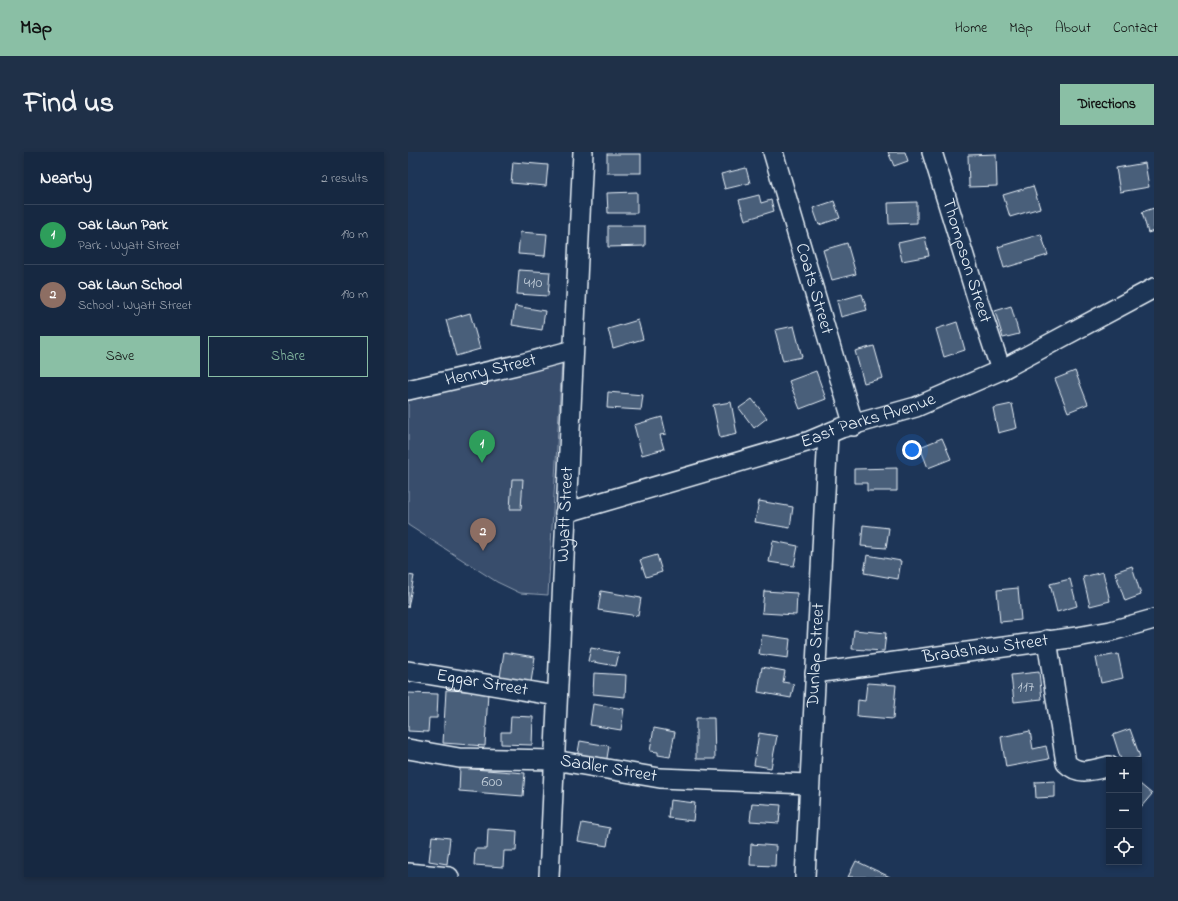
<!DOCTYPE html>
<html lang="en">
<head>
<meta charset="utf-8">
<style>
	:root { --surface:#162841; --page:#1f3048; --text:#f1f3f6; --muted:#9ea6b1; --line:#35445a; --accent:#8abfa5 }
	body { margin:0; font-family:"Indie Flower",sans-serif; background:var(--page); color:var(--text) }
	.controls { position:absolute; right:12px; bottom:12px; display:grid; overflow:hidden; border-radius:0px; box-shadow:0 2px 6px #0003 }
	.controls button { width:36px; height:36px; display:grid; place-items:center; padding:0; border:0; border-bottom:1px solid var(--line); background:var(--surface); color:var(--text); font:20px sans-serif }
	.you { position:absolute; left:504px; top:298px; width:14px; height:14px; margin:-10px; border:3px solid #fff; border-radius:50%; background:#1a73e8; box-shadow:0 0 0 6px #1a73e833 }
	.badge { display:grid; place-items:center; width:26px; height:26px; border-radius:50%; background:var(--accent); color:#fff; font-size:13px; font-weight:700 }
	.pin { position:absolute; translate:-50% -33px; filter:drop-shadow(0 1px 2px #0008) }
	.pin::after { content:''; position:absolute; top:21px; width:14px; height:12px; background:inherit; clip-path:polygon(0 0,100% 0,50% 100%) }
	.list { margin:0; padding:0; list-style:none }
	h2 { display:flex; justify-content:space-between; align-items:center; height:52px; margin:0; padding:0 16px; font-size:17px }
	h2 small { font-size:13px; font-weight:400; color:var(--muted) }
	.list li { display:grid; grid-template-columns:26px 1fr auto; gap:12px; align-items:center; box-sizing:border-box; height:60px; padding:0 16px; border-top:1px solid var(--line) }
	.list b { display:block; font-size:15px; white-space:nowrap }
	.list p { margin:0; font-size:13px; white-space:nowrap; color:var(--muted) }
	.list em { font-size:13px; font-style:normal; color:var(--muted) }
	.actions { display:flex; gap:8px; padding:12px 16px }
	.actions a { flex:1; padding:9px 0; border:1px solid var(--accent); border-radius:0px; text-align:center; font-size:14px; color:var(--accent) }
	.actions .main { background:var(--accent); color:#111 }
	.icon { flex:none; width:22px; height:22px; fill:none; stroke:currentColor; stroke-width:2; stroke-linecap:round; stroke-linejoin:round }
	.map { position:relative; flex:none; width:746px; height:725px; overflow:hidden; border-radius:0px }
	header { display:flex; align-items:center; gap:24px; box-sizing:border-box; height:56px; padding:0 20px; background:var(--accent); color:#111 }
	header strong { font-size:19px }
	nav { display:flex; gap:22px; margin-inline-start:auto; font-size:14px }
	.intro { display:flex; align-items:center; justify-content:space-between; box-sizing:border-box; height:96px; padding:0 24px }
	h1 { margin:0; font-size:28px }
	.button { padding:10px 18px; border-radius:0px; background:var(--accent); color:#111; font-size:14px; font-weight:700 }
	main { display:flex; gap:24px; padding:0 24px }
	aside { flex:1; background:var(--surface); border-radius:0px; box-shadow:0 2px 6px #0003 }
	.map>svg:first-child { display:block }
	.green { fill:#374d6c; stroke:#909fb2 }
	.building { fill:#495e7a; stroke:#e8f1f8 }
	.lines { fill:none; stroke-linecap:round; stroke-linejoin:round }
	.minor-casing { stroke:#e8f1f8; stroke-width:22 }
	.minor { stroke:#1d3557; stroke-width:19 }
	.labels { text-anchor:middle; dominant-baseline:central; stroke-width:3; stroke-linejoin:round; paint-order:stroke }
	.number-label { font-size:16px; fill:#c0ccd8 }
	.street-label { font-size:18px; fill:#e8f1f8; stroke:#1d3557 }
</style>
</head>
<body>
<header>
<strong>Map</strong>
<nav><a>Home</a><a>Map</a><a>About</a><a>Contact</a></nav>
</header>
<div class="intro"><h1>Find us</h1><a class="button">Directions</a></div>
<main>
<aside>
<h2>Nearby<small>2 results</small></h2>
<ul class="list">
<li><span class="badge" style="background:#2e9e5b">1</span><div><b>Oak Lawn Park</b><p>Park · Wyatt Street</p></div><em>190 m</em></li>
<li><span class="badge" style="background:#8d6e63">2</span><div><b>Oak Lawn School</b><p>School · Wyatt Street</p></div><em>190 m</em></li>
</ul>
<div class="actions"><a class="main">Save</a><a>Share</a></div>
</aside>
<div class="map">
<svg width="746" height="725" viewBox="0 0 746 725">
	<rect width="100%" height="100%" fill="#1d3557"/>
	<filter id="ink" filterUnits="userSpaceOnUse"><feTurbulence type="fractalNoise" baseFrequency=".025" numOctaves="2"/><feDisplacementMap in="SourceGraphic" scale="8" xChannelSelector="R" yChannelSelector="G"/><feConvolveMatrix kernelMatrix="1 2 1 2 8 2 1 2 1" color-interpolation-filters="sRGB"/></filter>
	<g filter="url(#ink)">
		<polygon class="green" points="145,206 154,210 140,443 112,441 89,430 0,373 0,249"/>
		<g class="building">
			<polygon points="480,0 497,0 500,9 486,14"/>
			<rect x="199" y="2" width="34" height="19"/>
			<polygon points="588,2 589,34 561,35 560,3"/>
			<polygon points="105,10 140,13 138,34 103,31"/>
			<polygon points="737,11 741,35 712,40 708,16"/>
			<polygon points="338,16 342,31 317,37 313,22"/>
			<polygon points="625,34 632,56 602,65 595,43"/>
			<polygon points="229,40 229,61 200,61 199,41"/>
			<polygon points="351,43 353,51 363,48 366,59 337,68 331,48"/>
			<polygon points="426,49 432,66 411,73 405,56"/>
			<polygon points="509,50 509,71 481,72 480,51"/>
			<polygon points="746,56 746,79 740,81 734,60"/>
			<polygon points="200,74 237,74 237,94 200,95"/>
			<polygon points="112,80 139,82 137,104 110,102"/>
			<polygon points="633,82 640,103 596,116 590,95"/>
			<polygon points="517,85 521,104 494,109 490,91"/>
			<polygon points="439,91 448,122 424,128 415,98"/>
			<polygon points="111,118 142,120 140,144 109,142"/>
			<polygon points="454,142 459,158 433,165 429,149"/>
			<polygon points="107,154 137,159 134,178 104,173"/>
			<polygon points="603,154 611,182 595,186 587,159"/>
			<polygon points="62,161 72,197 48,204 38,168"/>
			<polygon points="230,168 235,187 205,196 200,177"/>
			<polygon points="549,170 557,198 536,205 528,177"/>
			<polygon points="386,174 394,205 375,209 367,178"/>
			<polygon points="466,194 475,226 456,231 447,199"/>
			<polygon points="408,219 418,247 392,257 381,229"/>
			<polygon points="667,219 680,252 660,260 647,227"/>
			<polygon points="200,240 235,243 233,258 199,256"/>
			<polygon points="344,247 359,266 346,276 331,256"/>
			<polygon points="323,250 329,282 312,286 305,253"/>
			<polygon points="604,252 609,276 590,281 585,256"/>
			<polygon points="254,265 258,282 252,283 256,297 234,303 226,273"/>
			<polygon points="534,286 543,307 520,316 512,295"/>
			<polygon points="489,316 489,339 459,339 459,331 446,331 446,317"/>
			<polygon points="104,327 115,327 113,357 102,357"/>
			<polygon points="351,349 385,355 382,376 347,370"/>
			<polygon points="455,373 481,376 478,396 453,394"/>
			<polygon points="365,389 390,394 386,414 361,410"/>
			<polygon points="249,403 254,420 238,425 232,408"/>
			<polygon points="459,403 493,409 490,427 456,421"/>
			<polygon points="724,414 733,443 717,449 707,420"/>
			<polygon points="695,420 702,449 682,454 675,425"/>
			<polygon points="0,423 6,424 0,456"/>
			<polygon points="662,427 669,454 649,460 642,432"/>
			<polygon points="610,436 613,468 592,470 589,438"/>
			<polygon points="193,439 233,446 230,464 190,458"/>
			<polygon points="356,439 389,441 388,463 354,461"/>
			<polygon points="446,478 478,481 476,499 444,497"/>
			<polygon points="354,483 382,487 380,506 351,502"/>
			<polygon points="183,496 211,501 208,514 180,509"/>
			<polygon points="96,500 127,505 123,530 92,525"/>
			<polygon points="710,502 715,526 693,531 688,506"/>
			<polygon points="354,515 377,519 375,530 386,532 383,546 350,540"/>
			<polygon points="631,520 634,547 606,550 603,523"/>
			<polygon points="186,521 218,523 217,545 185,542"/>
			<polygon points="459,531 488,533 485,567 449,564 450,548 457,549"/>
			<polygon points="38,538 80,540 77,594 35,591"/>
			<polygon points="0,541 30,542 29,566 21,566 20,580 0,579"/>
			<polygon points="185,552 216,557 213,578 182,573"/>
			<polygon points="103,564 125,565 124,593 93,592 93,580 102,580"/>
			<polygon points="288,566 306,566 307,607 288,607"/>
			<polygon points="246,576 267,580 262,605 250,603 250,600 242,599"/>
			<polygon points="722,577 732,605 724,608 713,608 705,583"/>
			<polygon points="622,579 625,597 638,594 641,607 598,615 593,585"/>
			<polygon points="351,581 369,584 363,616 346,613"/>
			<polygon points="172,589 201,594 198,612 169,606"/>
			<polygon points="52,616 117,621 115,644 51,639"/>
			<polygon points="647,629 647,645 628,646 627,630"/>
			<polygon points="732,632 744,642 733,655 731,653"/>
			<polygon points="262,648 287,651 285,669 260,666"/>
			<polygon points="344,651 373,653 371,671 342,669"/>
			<polygon points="174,671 202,676 199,694 170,689"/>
			<polygon points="80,677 109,679 108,699 96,699 95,715 66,713 67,697 79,697"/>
			<polygon points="24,684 42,686 39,712 21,709"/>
			<polygon points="343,692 368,694 367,714 342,713"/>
			<polygon points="448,709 482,725 440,725"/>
		</g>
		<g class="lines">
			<defs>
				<g id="minor">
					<path id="s1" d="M365 0 446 274"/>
					<path id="s2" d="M524 0 569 146 593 218"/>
					<path id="s3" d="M0 238 113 212 165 198"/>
					<path id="s4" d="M157 361 402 289 433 276 508 255 593 218 746 136"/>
					<path d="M639 488 658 611C671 624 685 618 701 614"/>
					<path id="s5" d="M0 519 149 544"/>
					<path id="s6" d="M407 521 669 485 703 479 746 467"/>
					<path id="s7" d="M0 597 51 606 146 608 252 626 401 632"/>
					<polyline points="0,721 41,725"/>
					<path id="s8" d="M141 725 175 0"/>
					<path id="s9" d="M397 725 420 282"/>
				</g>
			</defs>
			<use href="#minor" class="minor-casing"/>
			<use href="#minor" class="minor"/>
		</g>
	</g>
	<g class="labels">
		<g class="number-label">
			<text x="125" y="131">410</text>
			<text x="618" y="535">117</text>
			<text x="84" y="630">600</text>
		</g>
		<g class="street-label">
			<text stroke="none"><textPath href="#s2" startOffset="114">Thompson Street</textPath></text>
			<text stroke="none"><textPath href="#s1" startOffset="143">Coats Street</textPath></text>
			<text stroke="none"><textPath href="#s3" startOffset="85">Henry Street</textPath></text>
			<text stroke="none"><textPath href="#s4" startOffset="317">East Parks Avenue</textPath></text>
			<text stroke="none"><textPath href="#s8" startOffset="363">Wyatt Street</textPath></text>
			<text stroke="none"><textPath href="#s6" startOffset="172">Bradshaw Street</textPath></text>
			<text stroke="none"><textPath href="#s9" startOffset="222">Dunlap Street</textPath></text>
			<text stroke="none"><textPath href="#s5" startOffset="75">Eggar Street</textPath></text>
			<text stroke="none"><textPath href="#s7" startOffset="202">Sadler Street</textPath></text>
		</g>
	</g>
</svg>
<div class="controls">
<button>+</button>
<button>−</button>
<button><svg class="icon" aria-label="locate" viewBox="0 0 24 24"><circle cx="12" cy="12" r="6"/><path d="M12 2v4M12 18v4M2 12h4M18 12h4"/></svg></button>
</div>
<div class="you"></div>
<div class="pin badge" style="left:74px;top:311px;background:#2e9e5b">1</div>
<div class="pin badge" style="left:75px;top:399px;background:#8d6e63">2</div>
</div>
</main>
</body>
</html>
